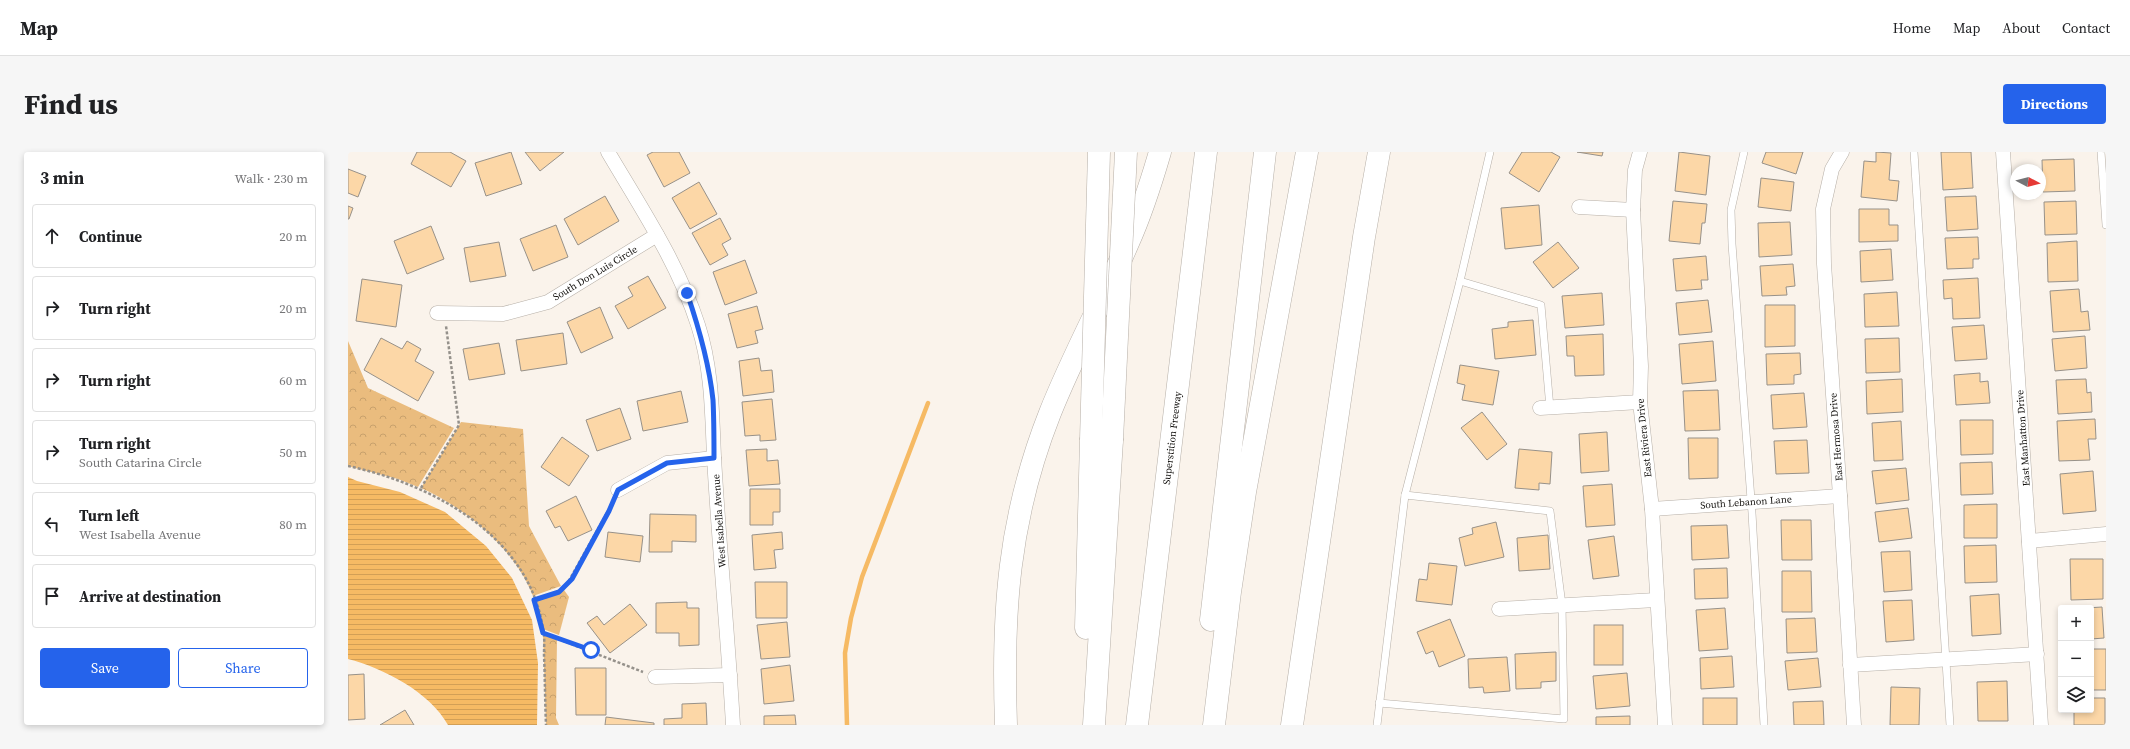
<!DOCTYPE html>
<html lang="en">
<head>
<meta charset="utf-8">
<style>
	:root { --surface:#fff; --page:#f6f6f6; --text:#202124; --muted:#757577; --line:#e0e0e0; --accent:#2563eb }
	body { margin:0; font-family:"Source Serif 4",serif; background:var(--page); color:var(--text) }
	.controls { position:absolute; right:12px; bottom:12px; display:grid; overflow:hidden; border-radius:4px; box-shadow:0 2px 6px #0003 }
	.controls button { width:36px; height:36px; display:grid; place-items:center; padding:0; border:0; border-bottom:1px solid var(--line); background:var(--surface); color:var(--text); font:20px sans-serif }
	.compass { position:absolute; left:1662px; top:12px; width:36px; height:36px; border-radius:50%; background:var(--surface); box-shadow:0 2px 6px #0003; rotate:97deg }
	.stop { position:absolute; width:12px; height:12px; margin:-9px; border:3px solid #2563eb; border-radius:50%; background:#fff }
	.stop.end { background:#2563eb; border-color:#fff; box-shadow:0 1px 4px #0008 }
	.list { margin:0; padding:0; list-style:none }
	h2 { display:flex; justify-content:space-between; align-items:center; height:52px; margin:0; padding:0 16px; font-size:17px }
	h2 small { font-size:13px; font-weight:400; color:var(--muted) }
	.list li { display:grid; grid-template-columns:26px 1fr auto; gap:12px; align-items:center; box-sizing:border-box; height:64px; margin:0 8px 8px; padding:0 8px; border:1px solid var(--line); border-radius:4px }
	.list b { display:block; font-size:15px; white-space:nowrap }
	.list p { margin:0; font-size:13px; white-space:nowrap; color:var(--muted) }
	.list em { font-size:13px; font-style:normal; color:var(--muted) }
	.actions { display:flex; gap:8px; padding:12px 16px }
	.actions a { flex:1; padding:9px 0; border:1px solid var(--accent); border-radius:4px; text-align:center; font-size:14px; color:var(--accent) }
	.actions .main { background:var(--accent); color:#fff }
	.icon { flex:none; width:22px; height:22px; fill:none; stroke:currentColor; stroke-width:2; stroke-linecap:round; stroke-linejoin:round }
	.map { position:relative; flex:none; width:1758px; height:573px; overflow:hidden; border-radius:4px }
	header { display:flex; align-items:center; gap:24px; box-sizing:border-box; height:56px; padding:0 20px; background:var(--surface); border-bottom:1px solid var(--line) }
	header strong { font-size:19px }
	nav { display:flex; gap:22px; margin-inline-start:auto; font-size:14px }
	.intro { display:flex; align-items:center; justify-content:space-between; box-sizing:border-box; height:96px; padding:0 24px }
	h1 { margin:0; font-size:28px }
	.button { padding:10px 18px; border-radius:4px; background:var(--accent); color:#fff; font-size:14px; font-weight:700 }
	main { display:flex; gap:24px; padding:0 24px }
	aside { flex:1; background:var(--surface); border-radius:4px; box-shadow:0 2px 6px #0003 }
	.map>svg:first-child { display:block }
	.forest { fill:url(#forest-crowns) }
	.water { fill:url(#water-rules) }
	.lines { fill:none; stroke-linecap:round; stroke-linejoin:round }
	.stream { stroke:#f6ba64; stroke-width:4.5 }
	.building { fill:#fcd7a7; stroke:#979189 }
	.lane-casing { stroke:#b6afa7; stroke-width:8 }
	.street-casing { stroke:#b6afa7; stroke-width:15 }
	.highway-casing { stroke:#b6afa7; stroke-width:23 }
	.path { stroke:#95918b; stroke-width:2.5; stroke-dasharray:3 2; stroke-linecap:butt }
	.lane { stroke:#fff; stroke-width:7 }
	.street { stroke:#fff; stroke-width:14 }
	.highway { stroke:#fff; stroke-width:22 }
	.highway-bridge-casing { stroke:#b6afa7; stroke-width:23; stroke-linecap:butt }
	.highway-bridge { stroke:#fff; stroke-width:22 }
	.route { stroke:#2563eb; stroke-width:5 }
	.labels { text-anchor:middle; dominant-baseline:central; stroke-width:3; stroke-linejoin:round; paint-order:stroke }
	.street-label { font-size:10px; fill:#14120f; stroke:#fff }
</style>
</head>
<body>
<header>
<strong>Map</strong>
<nav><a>Home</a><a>Map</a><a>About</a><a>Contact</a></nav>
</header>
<div class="intro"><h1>Find us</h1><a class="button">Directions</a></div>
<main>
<aside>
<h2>3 min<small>Walk · 230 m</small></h2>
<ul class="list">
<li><svg class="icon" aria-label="ahead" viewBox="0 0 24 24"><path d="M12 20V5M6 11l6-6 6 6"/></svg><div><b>Continue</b></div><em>20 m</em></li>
<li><svg class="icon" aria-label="right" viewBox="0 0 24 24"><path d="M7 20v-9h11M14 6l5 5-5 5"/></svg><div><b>Turn right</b></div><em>20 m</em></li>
<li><svg class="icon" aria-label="right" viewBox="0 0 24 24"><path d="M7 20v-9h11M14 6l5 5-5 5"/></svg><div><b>Turn right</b></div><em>60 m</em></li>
<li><svg class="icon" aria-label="right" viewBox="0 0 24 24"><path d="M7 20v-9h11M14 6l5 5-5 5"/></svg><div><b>Turn right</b><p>South Catarina Circle</p></div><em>50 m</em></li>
<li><svg class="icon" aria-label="left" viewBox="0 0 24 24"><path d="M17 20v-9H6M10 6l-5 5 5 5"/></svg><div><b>Turn left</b><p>West Isabella Avenue</p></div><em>80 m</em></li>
<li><svg class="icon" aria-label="arrive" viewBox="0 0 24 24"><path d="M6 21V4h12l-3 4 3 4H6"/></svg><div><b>Arrive at destination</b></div></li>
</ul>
<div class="actions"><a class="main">Save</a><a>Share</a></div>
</aside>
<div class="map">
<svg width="1758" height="573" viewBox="0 0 1758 573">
	<defs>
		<pattern id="forest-crowns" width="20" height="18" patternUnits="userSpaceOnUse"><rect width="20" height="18" fill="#eabc7e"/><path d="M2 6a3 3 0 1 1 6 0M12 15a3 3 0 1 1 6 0" fill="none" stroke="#c8a16c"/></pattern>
		<pattern id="water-rules" width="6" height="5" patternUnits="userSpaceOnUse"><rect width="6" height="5" fill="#f6ba64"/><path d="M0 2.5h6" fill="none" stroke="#d29f56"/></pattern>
	</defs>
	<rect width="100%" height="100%" fill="#faf3eb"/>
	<g class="forest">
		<polygon points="0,189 20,236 106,276 70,335 50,327 0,314"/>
		<path d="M113 270 175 277 181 374 213 434 185 444C168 398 118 356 73 336Z"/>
		<polygon points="216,438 221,445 211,483 195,477 187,448"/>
		<polygon points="195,481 209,486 208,566 211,573 198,573"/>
	</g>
	<path class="water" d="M0 325 9 329 52 340 97 360 138 394 164 426 184 468 190 511 189 573H100C82 540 35 516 0 507Z"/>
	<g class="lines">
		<polyline class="stream" points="499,573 497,501 503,466 514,425 580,251"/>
	</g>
	<g class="building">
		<polygon points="69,0 102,0 118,9 103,35 63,12"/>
		<polygon points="163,0 174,32 138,44 127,11"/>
		<polygon points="177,0 216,0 192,19"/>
		<polygon points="305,0 331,0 342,21 316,35 299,3"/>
		<polygon points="1174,0 1203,0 1212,5 1191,40 1161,21"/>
		<polygon points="1229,0 1255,0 1254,4"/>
		<polygon points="1331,0 1362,4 1358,43 1327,39"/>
		<polygon points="1418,0 1455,0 1448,22 1414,11"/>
		<polygon points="1528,0 1543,1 1541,28 1551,29 1549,49 1513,45 1516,9 1528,10"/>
		<polygon points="1593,0 1623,0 1625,36 1595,38"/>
		<polygon points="1726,7 1727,39 1695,40 1694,8"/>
		<polygon points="0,17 18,24 10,45 0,41"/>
		<polygon points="1413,26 1446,30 1443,59 1410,55"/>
		<polygon points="351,30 369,62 342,77 324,46"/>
		<polygon points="257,44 271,69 230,93 216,67"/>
		<polygon points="1628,44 1630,77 1599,79 1597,45"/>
		<polygon points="1325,49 1359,52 1357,71 1354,71 1352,92 1321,89"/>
		<polygon points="1728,49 1729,82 1697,83 1696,50"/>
		<polygon points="1191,53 1194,93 1157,97 1153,56"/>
		<polygon points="0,54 5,56 1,67 0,67"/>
		<polygon points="1511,57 1541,57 1541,73 1550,73 1550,89 1511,90"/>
		<polygon points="372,66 383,87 374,92 380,103 362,113 344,81"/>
		<polygon points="1442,70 1444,103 1411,105 1410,71"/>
		<polygon points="208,73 220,105 185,119 172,87"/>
		<polygon points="83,74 96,107 59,122 46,89"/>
		<polygon points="1630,85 1631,107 1625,107 1625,116 1599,117 1597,86"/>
		<polygon points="1729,89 1730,129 1700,130 1699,91"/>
		<polygon points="151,90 158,124 122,130 116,96"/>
		<polygon points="1210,90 1231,116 1205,136 1185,110"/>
		<polygon points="1543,97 1545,128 1513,130 1512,99"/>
		<polygon points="1358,104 1360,128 1353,128 1354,137 1328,139 1325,107"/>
		<polygon points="397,108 409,141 377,153 365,120"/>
		<polygon points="1445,112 1447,134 1438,135 1439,143 1414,144 1412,114"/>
		<polygon points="300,124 318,156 280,177 267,154 285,144 280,135"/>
		<polygon points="1630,126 1632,166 1605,167 1604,146 1596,147 1595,128"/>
		<polygon points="14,127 54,133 48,175 8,169"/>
		<polygon points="1731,137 1733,160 1740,159 1742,178 1705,180 1702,139"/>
		<polygon points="1549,140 1551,174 1517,175 1516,142"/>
		<polygon points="1254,141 1256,173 1217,176 1214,144"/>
		<polygon points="1360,148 1364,180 1331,183 1328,151"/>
		<polygon points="1417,153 1447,153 1447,194 1417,195"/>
		<polygon points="409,154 415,177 407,179 410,191 389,196 380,162"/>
		<polygon points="252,155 265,186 233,201 219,170"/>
		<polygon points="1185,168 1188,203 1147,207 1144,177 1160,175 1160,170"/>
		<polygon points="1636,173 1639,207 1607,209 1604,175"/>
		<polygon points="215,181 219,212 173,219 168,188"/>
		<polygon points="1255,182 1256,223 1227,224 1226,204 1219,204 1218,184"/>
		<polygon points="1737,184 1739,216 1707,219 1704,187"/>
		<polygon points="33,186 54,197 59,189 73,197 67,209 86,220 70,249 16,218"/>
		<polygon points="1551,186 1552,220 1518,221 1517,187"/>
		<polygon points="1365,189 1368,229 1334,232 1331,192"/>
		<polygon points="151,191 157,222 121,228 115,197"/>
		<polygon points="1452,201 1453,222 1446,223 1446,232 1419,233 1418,202"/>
		<polygon points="411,206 413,219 424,218 426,240 395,244 391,209"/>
		<polygon points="1112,213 1151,219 1145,253 1114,248 1117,233 1109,231"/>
		<polygon points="1632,221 1632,230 1640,229 1642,251 1608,253 1606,223"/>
		<polygon points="1554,227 1555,260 1519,262 1518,229"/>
		<polygon points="1738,227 1739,241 1743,240 1744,260 1710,262 1708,228"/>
		<polygon points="1370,238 1372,278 1337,279 1335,239"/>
		<polygon points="333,239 340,270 295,279 289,249"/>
		<polygon points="1456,241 1459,275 1425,277 1423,243"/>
		<polygon points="424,247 428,288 412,289 412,283 397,284 394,250"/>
		<polygon points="272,256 283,287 249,299 238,268"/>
		<polygon points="1134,260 1159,292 1139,308 1113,276"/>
		<polygon points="1747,267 1748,287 1740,287 1742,308 1711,309 1709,269"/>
		<polygon points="1612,268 1645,268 1645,302 1613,303"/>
		<polygon points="1553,269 1555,308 1526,309 1524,271"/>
		<polygon points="1259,280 1261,319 1233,321 1231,282"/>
		<polygon points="214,285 241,304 221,334 193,315"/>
		<polygon points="1340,286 1370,286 1370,326 1341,327"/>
		<polygon points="1459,288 1461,321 1428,322 1426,289"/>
		<polygon points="419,297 419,309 430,308 432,332 401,334 398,298"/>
		<polygon points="1171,297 1204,300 1202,332 1191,331 1191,338 1167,336"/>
		<polygon points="1644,310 1645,342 1613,343 1612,311"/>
		<polygon points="1558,316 1561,348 1528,352 1524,319"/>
		<polygon points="1745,319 1748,359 1715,362 1712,322"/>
		<polygon points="1264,332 1267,373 1238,375 1235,334"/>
		<polygon points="402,337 432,337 432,360 425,360 425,373 402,373"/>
		<polygon points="228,344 244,378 220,389 212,374 207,376 198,359"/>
		<polygon points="1649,352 1649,386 1616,386 1616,353"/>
		<polygon points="1560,356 1564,386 1531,390 1527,360"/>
		<polygon points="302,362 348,363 348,390 324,389 324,400 301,400"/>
		<polygon points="1433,368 1463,368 1464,408 1434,408"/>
		<polygon points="1148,370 1156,405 1117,414 1111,386 1125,382 1124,376"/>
		<polygon points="1379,373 1381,406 1344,408 1343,374"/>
		<polygon points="260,380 295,384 292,410 257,405"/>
		<polygon points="434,380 435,397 426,398 428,416 406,418 404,383"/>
		<polygon points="1200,383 1202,417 1171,419 1169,386"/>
		<polygon points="1266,384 1271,424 1245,427 1240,388"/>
		<polygon points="1648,393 1649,430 1617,431 1616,394"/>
		<polygon points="1562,399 1564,438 1536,440 1533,400"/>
		<polygon points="1722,407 1755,407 1755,447 1723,448"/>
		<polygon points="1081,411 1109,414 1104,453 1068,449 1071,427 1079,428"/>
		<polygon points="1379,416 1380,446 1347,447 1346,417"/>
		<polygon points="1434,419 1463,419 1464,460 1434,460"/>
		<polygon points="407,430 439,430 439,466 408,466"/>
		<polygon points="1651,442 1653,482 1624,484 1622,444"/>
		<polygon points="1564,448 1566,488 1538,490 1535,449"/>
		<polygon points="339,450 339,456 351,456 351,493 331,494 331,481 308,481 308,451"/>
		<polygon points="282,452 299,473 262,501 239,471 249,464 256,473"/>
		<polygon points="1754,455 1756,486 1743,487 1743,456 1738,456"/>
		<polygon points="1377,456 1380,497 1351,499 1348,458"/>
		<polygon points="1467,466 1469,500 1439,501 1438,467"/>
		<polygon points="1102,467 1117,504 1091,515 1085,499 1078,502 1069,480"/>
		<polygon points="439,470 442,505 413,507 409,473"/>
		<rect x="1246" y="473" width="29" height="40"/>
		<rect x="1743" y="497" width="15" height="41"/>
		<polygon points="1208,500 1208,529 1193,530 1193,536 1168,537 1167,502"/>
		<polygon points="1384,504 1386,535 1353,537 1352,506"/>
		<polygon points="1159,505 1162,539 1136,541 1135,535 1121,536 1120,507"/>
		<polygon points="1470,506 1473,535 1440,538 1437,509"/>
		<polygon points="442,513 446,549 416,552 413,517"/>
		<polygon points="227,516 258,516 258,563 228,563"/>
		<polygon points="1279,521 1282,554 1248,557 1245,524"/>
		<polygon points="16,522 17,567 0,568 0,523"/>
		<polygon points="1659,529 1660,569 1630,569 1629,530"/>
		<polygon points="1543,535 1572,536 1571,573 1542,573"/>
		<rect x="1355" y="546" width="34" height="27"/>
		<polygon points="1743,546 1757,546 1757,573 1726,573 1726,558 1743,558"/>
		<polygon points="1475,549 1476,573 1446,573 1445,550"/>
		<polygon points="358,551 359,573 316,573 316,567 334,566 334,552"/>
		<polygon points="57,558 66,573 32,573"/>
		<polygon points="447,563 448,573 416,573 416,564"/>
		<polygon points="1282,564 1282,573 1248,573 1248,565"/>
		<polygon points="258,565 306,571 306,573 257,573"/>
	</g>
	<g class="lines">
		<defs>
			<g id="lane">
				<polyline points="1396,0 1383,58 1384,92 1404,361 1416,573"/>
				<polyline points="1566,0 1602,573"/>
				<polyline points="1753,0 1758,73"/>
				<polyline points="1112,129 1193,153 1202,256"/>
				<polyline points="1031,551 1216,567 1214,453 1202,359 1057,343"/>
				<polyline points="1029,573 1057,343 1112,129 1142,0"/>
			</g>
			<g id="street">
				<path d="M260 0C293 56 330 111 350 173 364 216 364 260 366 305 371 394 380 484 385 573"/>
				<polyline points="1292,0 1287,18 1285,58 1293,214 1292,250 1304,357 1317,573"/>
				<polyline points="1494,0 1484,17 1475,57 1476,112 1492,344 1506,573"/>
				<polyline points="1655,0 1693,573"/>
				<polyline points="1231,55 1285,58"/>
				<polyline points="89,161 155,162 200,150 309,83"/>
				<polyline points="1192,256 1292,250"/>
				<polyline points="270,338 319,311 366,306"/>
				<polyline points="1304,357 1492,344"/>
				<polyline points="1681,389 1758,382"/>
				<polyline points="1151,457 1308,448"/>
				<polyline points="1502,513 1689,502"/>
				<polyline points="307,525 382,523"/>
			</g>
			<g id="highway">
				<polyline points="863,468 917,0"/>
				<polyline points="738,476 743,288"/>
				<path d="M658 573C654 461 660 367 702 261 725 203 755 149 780 91 793 62 803 31 812 0"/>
				<polyline points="746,573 764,288"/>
				<polyline points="789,573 858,0"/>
				<polyline points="866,573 882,440 897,340 959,0"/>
				<polyline points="944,573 1016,85 1031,0"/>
			</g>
		</defs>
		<use href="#lane" class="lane-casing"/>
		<use href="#street" class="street-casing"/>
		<use href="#highway" class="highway-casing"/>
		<g class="path">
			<path d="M0 314C84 332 180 383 195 476 197 485 196 495 196 503 197 527 197 550 198 573"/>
			<polyline points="73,336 111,273 98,174"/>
			<polyline points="187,448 211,440 218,434 265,350"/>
			<polyline points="195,481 295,520"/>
		</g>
		<use href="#lane" class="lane"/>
		<use href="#street" class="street"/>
		<use href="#highway" class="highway"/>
		<defs>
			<g id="highway-bridge">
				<polyline points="743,288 751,0"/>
				<polyline points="764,288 778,0"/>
			</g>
		</defs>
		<use href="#highway-bridge" class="highway-bridge-casing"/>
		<use href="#highway-bridge" class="highway-bridge"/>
	</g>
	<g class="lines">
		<path class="route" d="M243 498 195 481 186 448 211 440 224 427 261 359 270 338 319 311 366 306C366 287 366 267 365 248 361 210 351 176 339 141"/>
	</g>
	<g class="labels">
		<g class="street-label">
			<text transform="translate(247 121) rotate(-31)">South Don Luis Circle</text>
			<text transform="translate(1488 285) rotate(-94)">East Hermosa Drive</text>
			<text transform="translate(824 286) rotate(-83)">Superstition Freeway</text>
			<text transform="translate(1296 286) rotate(-96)">East Riviera Drive</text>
			<text transform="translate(1675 286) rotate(-94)">East Manhatton Drive</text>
			<text transform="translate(1398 350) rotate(-4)">South Lebanon Lane</text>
			<text transform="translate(371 369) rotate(-94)">West Isabella Avenue</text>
		</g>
	</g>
</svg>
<div class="controls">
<button>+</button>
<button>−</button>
<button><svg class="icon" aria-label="layers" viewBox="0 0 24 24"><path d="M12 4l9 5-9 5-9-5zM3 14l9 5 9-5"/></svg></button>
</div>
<svg class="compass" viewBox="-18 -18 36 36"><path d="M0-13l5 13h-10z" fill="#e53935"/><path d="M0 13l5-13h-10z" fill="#757577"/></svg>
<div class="stop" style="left:243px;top:498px"></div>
<div class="stop end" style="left:339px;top:141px"></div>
</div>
</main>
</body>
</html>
